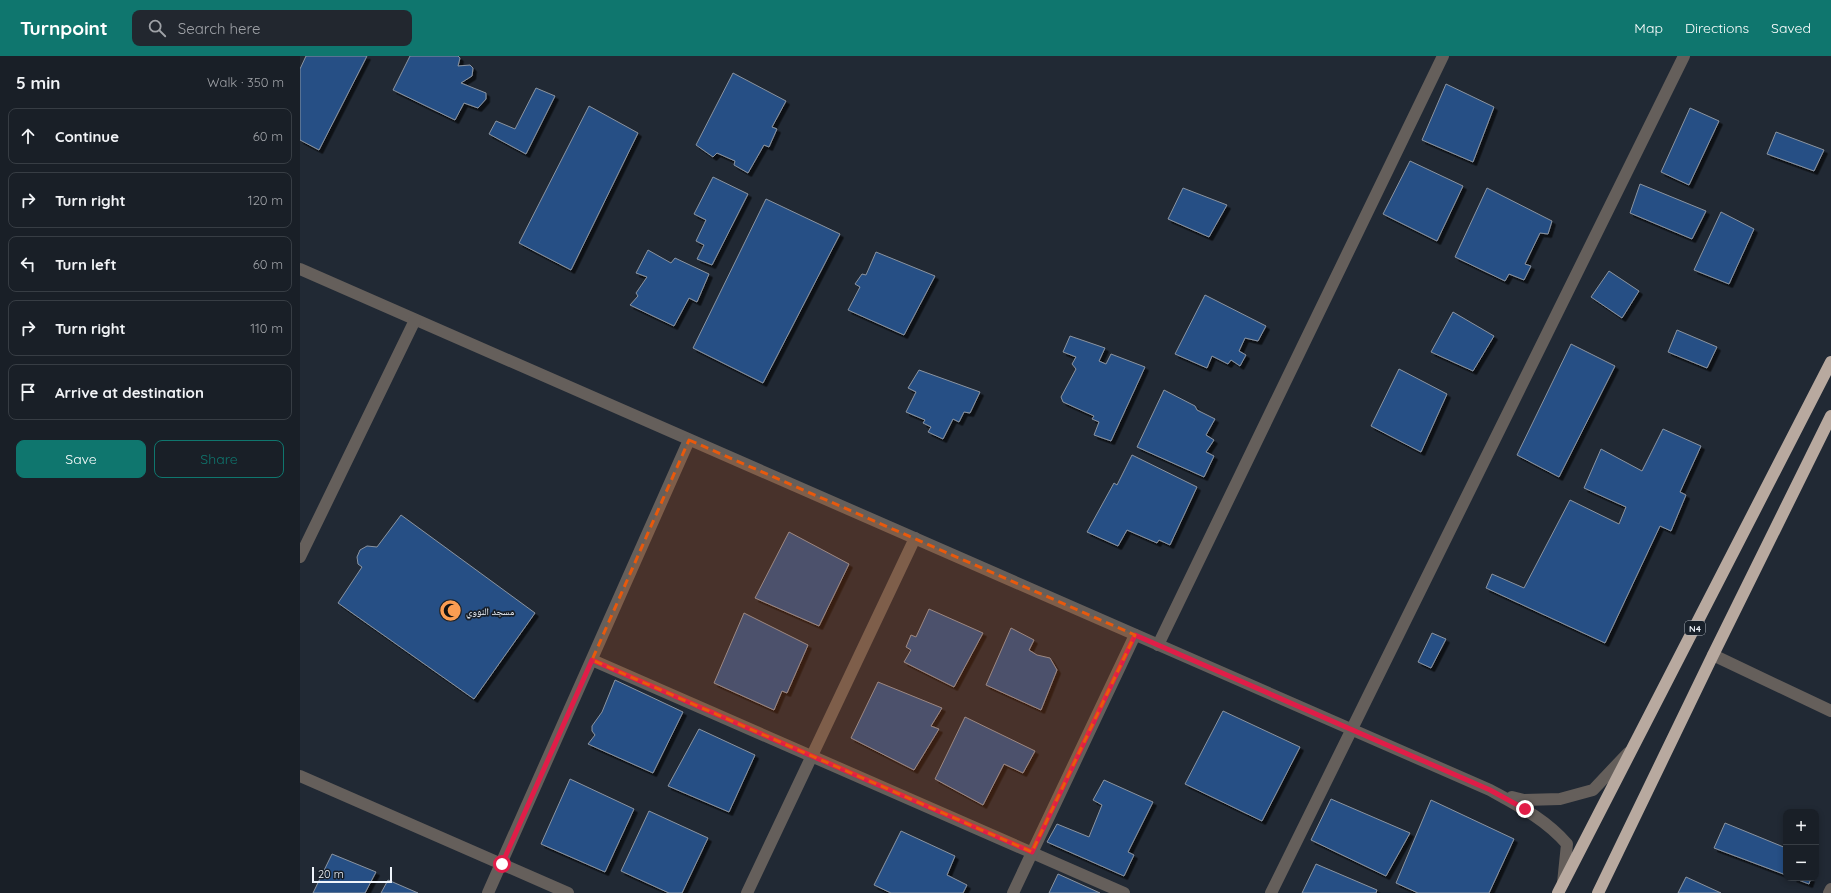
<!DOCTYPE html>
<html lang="en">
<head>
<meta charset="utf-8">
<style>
	:root { --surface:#191f27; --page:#22272f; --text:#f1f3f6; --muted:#9fa2a7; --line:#373d44; --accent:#0f766e }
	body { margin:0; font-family:Quicksand,"Noto Naskh Arabic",sans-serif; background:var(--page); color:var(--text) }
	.controls { position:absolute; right:12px; bottom:12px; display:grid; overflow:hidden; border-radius:8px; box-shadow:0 2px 6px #0003 }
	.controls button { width:36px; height:36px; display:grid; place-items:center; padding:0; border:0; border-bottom:1px solid var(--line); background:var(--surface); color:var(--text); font:20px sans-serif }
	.scale { position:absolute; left:12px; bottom:10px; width:80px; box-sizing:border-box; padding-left:4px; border:2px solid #f0f5fc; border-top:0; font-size:11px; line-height:14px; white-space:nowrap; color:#f0f5fc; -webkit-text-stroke:3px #18202a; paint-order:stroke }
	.stop { position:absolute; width:12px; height:12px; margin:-9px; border:3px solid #e11d48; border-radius:50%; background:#fff }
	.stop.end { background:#e11d48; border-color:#fff; box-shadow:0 1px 4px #0008 }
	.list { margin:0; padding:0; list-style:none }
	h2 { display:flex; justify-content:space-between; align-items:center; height:52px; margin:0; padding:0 16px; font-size:17px }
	h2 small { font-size:13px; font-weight:400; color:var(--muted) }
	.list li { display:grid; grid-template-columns:26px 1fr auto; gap:12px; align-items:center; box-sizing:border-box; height:56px; margin:0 8px 8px; padding:0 8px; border:1px solid var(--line); border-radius:8px }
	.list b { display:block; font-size:15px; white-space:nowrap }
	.list em { font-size:13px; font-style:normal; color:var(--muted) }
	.actions { display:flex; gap:8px; padding:12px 16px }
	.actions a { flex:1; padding:9px 0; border:1px solid var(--accent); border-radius:8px; text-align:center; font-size:14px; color:var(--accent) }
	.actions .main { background:var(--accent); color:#fff }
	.icon { flex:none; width:22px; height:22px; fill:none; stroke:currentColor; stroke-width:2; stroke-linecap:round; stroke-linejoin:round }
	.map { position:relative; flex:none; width:1531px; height:837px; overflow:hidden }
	header { display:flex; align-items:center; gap:24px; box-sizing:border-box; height:56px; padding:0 20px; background:var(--accent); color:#fff }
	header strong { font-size:19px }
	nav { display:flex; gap:22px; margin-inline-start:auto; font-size:14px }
	.search { width:280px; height:36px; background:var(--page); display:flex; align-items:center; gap:10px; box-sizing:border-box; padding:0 14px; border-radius:8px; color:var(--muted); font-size:15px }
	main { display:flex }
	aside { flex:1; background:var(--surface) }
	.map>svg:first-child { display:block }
	.building { fill:#265085; stroke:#8b94a1; filter:url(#shadow) }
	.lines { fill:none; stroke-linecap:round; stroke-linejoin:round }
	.minor { stroke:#655f5b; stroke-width:12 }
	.highway { stroke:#b8a99f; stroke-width:12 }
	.route { stroke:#e11d48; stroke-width:5 }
	.marked { fill:#e8590c; fill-opacity:0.2; stroke:#e8590c; stroke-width:3; stroke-dasharray:8 5; stroke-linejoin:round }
	.labels { text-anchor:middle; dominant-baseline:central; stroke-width:3.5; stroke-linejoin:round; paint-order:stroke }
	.shield { fill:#18202a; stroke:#afb5bd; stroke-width:1 }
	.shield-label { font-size:9px; font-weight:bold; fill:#f0f5fc }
	.poi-label { font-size:10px; fill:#f0f5fc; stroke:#18202a; text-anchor:start }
</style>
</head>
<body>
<header>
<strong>Turnpoint</strong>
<div class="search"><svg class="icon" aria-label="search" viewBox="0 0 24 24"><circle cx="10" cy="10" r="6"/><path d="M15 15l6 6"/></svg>Search here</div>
<nav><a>Map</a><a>Directions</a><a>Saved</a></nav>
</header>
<main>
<aside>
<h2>5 min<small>Walk · 350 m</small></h2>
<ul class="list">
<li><svg class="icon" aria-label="ahead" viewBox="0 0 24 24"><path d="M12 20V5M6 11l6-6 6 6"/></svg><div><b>Continue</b></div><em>60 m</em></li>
<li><svg class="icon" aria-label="right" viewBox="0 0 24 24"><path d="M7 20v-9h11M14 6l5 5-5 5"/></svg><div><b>Turn right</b></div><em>120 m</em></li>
<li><svg class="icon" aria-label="left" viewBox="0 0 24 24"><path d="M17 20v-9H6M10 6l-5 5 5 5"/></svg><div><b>Turn left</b></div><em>60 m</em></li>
<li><svg class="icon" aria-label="right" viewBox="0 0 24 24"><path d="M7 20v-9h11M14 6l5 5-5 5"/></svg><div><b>Turn right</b></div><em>110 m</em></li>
<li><svg class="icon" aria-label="arrive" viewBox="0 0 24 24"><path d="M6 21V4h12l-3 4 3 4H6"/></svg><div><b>Arrive at destination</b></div></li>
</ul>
<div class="actions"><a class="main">Save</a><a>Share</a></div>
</aside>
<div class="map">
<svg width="1531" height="837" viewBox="0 0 1531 837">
	<defs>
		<filter id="shadow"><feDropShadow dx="3.5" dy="3.5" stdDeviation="0" flood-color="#0009"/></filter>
	</defs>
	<rect width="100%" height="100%" fill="#212934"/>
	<g class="building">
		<polygon points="6,0 67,0 19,94 0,84 0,13"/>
		<polygon points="110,0 158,0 160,2 158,10 170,9 173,12 172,20 161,27 186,37 186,43 178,52 164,47 155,64 93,34"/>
		<polygon points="433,17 486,45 472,71 477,73 469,91 464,89 448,117 434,109 435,105 417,97 413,101 396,89"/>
		<polygon points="1146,28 1194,51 1173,106 1122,84"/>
		<polygon points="236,32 255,40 226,98 189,78 196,65 215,73"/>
		<polygon points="289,50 338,77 271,214 219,187"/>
		<polygon points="1390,52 1419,65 1389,129 1361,116"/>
		<polygon points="1476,76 1524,94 1514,115 1467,98"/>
		<polygon points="1110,105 1163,130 1137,185 1083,158"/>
		<polygon points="413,121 448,138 412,209 397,203 404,189 396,185 406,164 394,158"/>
		<polygon points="1340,128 1406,155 1392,183 1330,157"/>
		<polygon points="883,132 927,149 909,181 868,163"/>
		<polygon points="1187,132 1252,165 1248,178 1240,177 1225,208 1231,210 1224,224 1209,218 1205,225 1155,201"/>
		<polygon points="466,143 540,178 463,327 393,292"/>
		<polygon points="1421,156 1454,173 1429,228 1394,214"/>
		<polygon points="348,194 371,207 375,202 409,218 397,246 389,242 374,270 330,249 338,240 336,237 347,221 336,217"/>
		<polygon points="576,196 635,220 604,279 548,254 560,231 555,228 562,218 566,219"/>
		<polygon points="1309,215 1339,235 1322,262 1291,241"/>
		<polygon points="905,239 966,270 958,285 945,282 939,295 946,299 940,310 931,304 928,308 912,300 907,312 875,298"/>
		<polygon points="1153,256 1194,280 1173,315 1131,296"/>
		<polygon points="1377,274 1417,291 1407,312 1368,296"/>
		<polygon points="770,280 805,292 799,305 806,308 811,298 845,311 811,385 794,379 799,366 792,363 794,360 763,346 761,341 776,313 772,308 776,301 763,296"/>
		<polygon points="1271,288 1315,310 1259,421 1217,399"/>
		<polygon points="1099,313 1147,338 1121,396 1071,370"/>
		<polygon points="619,314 680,336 670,357 664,356 659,366 653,363 643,383 628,376 631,371 623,367 625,364 606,356 616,336 608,332"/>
		<polygon points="864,334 895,350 897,354 915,363 906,379 914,384 906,396 914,400 904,421 837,391"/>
		<polygon points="1363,373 1401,390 1380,436 1386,439 1371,475 1360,470 1305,587 1186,532 1192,518 1224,532 1270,444 1319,468 1326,451 1284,432 1301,393 1342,415"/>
		<polygon points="832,399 897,431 870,489 859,484 857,487 827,474 818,490 787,476 814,427 817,429"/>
		<polygon points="101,459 235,557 174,643 38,547 62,511 58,508 57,501 60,494 67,490 77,491"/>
		<polygon points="489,476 549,508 519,570 455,542"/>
		<polygon points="629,553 683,577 654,631 604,606 611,594 606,591 611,579 616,581"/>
		<polygon points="444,557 508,589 487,637 482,635 474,654 414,627"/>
		<polygon points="711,572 734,584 729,594 737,599 750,602 757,614 741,654 686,629"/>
		<polygon points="1132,577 1146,583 1131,612 1118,606"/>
		<polygon points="315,624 383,656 353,717 288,688 295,679 292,675 292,670 302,656"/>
		<polygon points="578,626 642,652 631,670 639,673 614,714 551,682"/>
		<polygon points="923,655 1000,691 962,765 885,728"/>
		<polygon points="665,661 735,695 723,717 704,708 683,749 635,723"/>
		<polygon points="399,673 455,699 429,756 368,730"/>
		<polygon points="270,723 334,753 305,816 241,788"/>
		<polygon points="804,724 853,746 828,796 834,799 824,820 747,786 757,768 789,781 802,749 793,744"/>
		<polygon points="1031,743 1110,777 1086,820 1011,784"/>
		<polygon points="1131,744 1214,783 1189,837 1118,837 1096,827"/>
		<polygon points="349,755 408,782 382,837 369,837 321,815"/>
		<polygon points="1425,767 1486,792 1486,819 1414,792"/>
		<polygon points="601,775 655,800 647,819 667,829 663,837 591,837 574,829"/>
		<polygon points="32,798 76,816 65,837 13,837"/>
		<polygon points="1016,808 1077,834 1076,837 1002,837"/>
		<polygon points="758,818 800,837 749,837"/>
		<polygon points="1386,821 1421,837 1378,837"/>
		<polygon points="1493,822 1511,822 1509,828"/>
		<polygon points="88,824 118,837 81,837"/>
	</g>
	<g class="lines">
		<g class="minor">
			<path d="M0 213 1190 734C1219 750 1245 763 1267 788L1263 827"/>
			<polyline points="0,501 115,264"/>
			<polyline points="858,589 1143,0"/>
			<polyline points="1413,599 1531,655"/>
			<polyline points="292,604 824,837"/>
			<polyline points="0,720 268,837"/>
			<polyline points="1212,741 1224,744 1260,743 1293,734 1328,697"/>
			<polyline points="188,837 389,384"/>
			<polyline points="447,837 615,482"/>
			<polyline points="713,837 835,579"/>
			<polyline points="971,837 1384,0"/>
			<polyline points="1529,837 1531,833"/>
		</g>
		<g class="highway">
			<polyline points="1258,837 1531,306"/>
			<polyline points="1298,837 1413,599 1531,360"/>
		</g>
	</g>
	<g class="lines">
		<polyline class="route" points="202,808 292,604 732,796 835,579 1190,734 1225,753"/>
	</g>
	<path class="marked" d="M389 384 835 579 732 796 292 604Z"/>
	<defs>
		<symbol id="mosque-disc" viewBox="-11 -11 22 22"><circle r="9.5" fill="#fc9d52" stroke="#18202a"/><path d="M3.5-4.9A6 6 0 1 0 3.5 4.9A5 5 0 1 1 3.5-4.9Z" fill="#111"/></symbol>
	</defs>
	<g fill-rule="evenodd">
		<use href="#mosque-disc" x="138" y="542" width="25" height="25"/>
	</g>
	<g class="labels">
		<rect class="shield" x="1385" y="565" width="20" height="14" rx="3"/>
		<g class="shield-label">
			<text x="1395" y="572">N4</text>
		</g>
		<g class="poi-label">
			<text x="166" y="555">مسجد النووي</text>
		</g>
	</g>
</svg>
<div class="controls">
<button>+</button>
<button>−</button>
</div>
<div class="scale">20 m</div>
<div class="stop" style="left:202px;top:808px"></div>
<div class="stop end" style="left:1225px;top:753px"></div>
</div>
</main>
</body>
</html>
